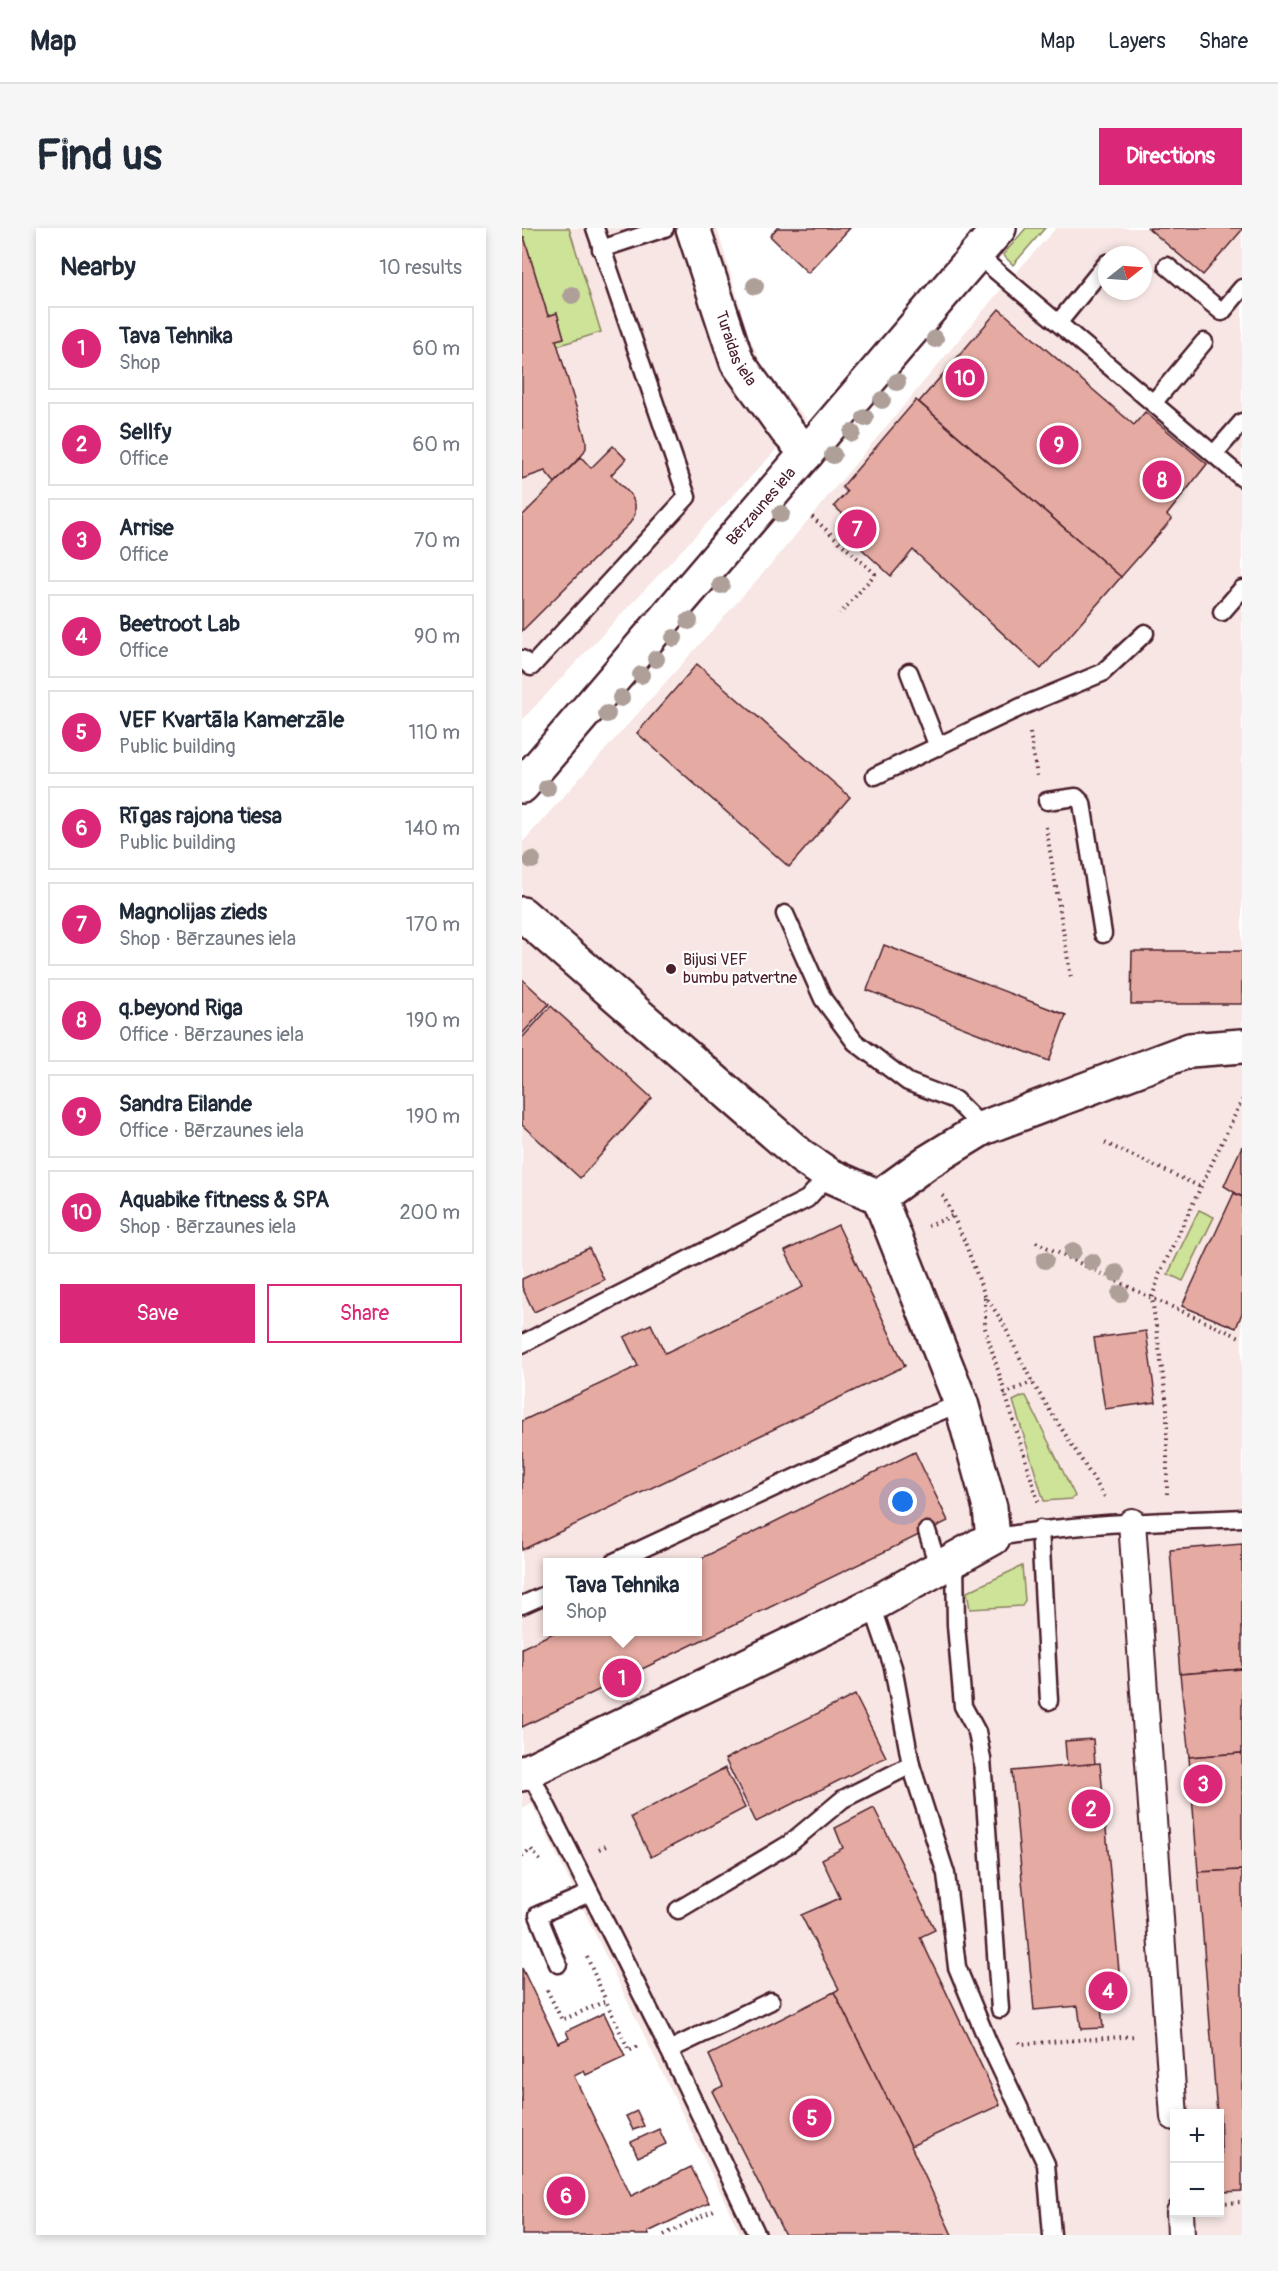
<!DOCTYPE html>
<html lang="en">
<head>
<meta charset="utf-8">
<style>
	:root { --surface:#fff; --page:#f6f6f7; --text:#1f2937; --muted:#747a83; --line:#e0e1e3; --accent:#db2777 }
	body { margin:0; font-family:Pangolin,sans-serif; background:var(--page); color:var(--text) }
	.controls { position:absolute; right:18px; bottom:18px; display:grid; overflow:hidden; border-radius:0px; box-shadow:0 3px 9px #0003 }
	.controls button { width:54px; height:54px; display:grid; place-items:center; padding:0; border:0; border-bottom:2px solid var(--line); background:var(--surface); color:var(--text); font:30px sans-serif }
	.compass { position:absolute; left:576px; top:18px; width:54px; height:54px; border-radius:50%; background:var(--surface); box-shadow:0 3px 9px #0003; rotate:73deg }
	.you { position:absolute; left:381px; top:1274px; width:21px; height:21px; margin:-15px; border:4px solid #fff; border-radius:50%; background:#1a73e8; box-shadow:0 0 0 9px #1a73e833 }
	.badge { display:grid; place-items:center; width:39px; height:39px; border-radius:50%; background:var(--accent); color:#fff; font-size:20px; font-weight:700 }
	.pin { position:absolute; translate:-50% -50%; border:3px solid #fff; box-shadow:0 2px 6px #0006 }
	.popup { position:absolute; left:21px; top:1330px; width:159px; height:78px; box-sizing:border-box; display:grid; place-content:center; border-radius:0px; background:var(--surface); filter:drop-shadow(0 2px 4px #0005); font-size:20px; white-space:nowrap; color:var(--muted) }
	.popup b { font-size:22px; color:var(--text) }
	.popup::after { content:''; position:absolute; left:50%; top:100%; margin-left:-12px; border:12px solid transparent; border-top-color:var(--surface) }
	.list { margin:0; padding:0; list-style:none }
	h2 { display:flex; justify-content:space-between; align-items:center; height:78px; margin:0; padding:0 24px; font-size:26px }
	h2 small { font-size:20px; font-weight:400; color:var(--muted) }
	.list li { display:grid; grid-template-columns:39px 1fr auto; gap:18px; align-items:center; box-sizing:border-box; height:84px; margin:0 12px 12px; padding:0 12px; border:2px solid var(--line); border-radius:0px }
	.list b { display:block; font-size:22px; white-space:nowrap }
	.list p { margin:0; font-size:20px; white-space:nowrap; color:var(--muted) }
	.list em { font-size:20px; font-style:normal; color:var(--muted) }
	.actions { display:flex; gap:12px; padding:18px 24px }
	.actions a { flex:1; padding:14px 0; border:2px solid var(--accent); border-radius:0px; text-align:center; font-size:21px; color:var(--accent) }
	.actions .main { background:var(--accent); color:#fff }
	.map { position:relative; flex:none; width:720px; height:2007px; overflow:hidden; border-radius:0px }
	header { display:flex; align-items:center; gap:36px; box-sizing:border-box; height:84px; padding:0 30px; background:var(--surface); border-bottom:2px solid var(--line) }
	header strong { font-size:28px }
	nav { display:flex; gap:33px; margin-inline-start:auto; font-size:21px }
	.intro { display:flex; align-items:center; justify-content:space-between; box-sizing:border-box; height:144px; padding:0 36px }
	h1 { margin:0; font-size:42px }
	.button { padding:15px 27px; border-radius:0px; background:var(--accent); color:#fff; font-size:21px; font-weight:700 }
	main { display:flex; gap:36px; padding:0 36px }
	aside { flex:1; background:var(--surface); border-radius:0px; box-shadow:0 3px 9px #0003 }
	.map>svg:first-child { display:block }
	.built { fill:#f7e6e3; fill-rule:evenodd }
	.green { fill:#cde398; stroke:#8c8162; stroke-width:1.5 }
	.building { fill:#e5aba2; stroke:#4a1f2b; stroke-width:1.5 }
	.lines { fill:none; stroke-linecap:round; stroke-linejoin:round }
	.service-casing { stroke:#4a1f2b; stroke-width:21 }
	.pedestrian-casing { stroke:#4a1f2b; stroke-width:30 }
	.minor-casing { stroke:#4a1f2b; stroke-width:38 }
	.path { stroke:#4a1f2b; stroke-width:4; stroke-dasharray:1.5 4.5; stroke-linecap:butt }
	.service { stroke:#fff; stroke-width:16 }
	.pedestrian { stroke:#fff; stroke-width:26 }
	.minor { stroke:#fff; stroke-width:33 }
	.tree { fill:#ae9f99 }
	.poi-dot { fill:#4a1f2b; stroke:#fff; stroke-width:2 }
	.labels { text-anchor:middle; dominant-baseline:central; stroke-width:4.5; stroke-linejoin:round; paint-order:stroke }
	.street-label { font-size:16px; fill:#4a1f2b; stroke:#fff }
	.poi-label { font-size:16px; fill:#4a1f2b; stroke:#fff; text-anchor:start }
</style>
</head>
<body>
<header>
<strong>Map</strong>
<nav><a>Map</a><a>Layers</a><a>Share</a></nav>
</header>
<div class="intro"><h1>Find us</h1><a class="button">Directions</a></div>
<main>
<aside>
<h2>Nearby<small>10 results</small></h2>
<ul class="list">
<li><span class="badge">1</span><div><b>Tava Tehnika</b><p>Shop</p></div><em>60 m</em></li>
<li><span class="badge">2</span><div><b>Sellfy</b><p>Office</p></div><em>60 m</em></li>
<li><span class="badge">3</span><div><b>Arrise</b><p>Office</p></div><em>70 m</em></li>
<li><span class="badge">4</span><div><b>Beetroot Lab</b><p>Office</p></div><em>90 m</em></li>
<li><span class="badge">5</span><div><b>VEF Kvartāla Kamerzāle</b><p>Public building</p></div><em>110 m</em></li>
<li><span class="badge">6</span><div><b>Rīgas rajona tiesa</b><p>Public building</p></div><em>140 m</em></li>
<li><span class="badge">7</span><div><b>Magnolijas zieds</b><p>Shop · Bērzaunes iela</p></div><em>170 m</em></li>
<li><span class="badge">8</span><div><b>q.beyond Riga</b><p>Office · Bērzaunes iela</p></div><em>190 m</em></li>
<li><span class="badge">9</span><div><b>Sandra Eilande</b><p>Office · Bērzaunes iela</p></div><em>190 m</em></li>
<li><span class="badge">10</span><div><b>Aquabike fitness &amp; SPA</b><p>Shop · Bērzaunes iela</p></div><em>200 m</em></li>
</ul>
<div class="actions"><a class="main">Save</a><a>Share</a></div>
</aside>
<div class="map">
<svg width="720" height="2007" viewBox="0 0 720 2007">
	<rect width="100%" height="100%" fill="#fff"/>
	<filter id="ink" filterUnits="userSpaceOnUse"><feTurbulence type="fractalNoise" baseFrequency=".0167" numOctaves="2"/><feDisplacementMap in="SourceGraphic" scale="12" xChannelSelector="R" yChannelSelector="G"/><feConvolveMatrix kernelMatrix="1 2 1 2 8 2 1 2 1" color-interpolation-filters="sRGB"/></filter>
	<g filter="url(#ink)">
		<g class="built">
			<polygon points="0,0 195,0 227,109 245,147 284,190 0,492"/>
			<path d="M534 0H720V2007H219L10 1576 0 1580V615L251 334 481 59ZM585 27H621V63H585ZM25 1334H175V1404H25ZM652 1886H698V1984H652Z"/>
		</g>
		<g class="green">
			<polygon points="0,0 47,0 79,104 35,118 34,112 42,110 35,85 26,88 2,9 0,9"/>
			<polygon points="504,0 523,0 491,37 481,27"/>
			<polygon points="677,982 692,989 661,1053 646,1046"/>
			<polygon points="501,1168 504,1168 553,1268 550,1271 522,1273 491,1173"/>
			<polygon points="500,1338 503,1372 500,1378 448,1381 445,1364"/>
		</g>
		<g class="building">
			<polygon points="255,0 328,0 286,45 248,8"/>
			<polygon points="626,0 720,0 720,2 681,47"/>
			<polygon points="0,9 2,9 26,88 35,85 42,110 34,112 64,212 64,220 60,227 33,255 23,243 0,251"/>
			<polygon points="477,81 612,197 623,184 685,236 645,287 650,291 599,349 397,174"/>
			<polygon points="394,172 599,349 519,441 391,322 369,348 314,297 323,288 312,278 325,264 320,259"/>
			<polygon points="91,218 104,231 89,247 109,267 113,276 113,286 108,295 0,403 0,288 59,229 69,240"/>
			<polygon points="175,436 328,569 267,639 115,505"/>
			<polygon points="362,717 544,787 527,833 345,762"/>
			<polygon points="610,723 720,723 720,776 609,776"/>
			<polygon points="0,751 27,776 0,806"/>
			<polygon points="29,778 130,870 58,950 0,897 0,810"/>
			<polygon points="720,918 720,969 702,958"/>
			<polygon points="712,965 720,969 720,1085 714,1100 660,1078"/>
			<polygon points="316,997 383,1138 0,1322 0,1193 116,1138 102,1109 129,1096 143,1125 281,1059 263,1023"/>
			<polygon points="67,1020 82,1052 12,1084 0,1059 0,1051"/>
			<polygon points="624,1103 634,1174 583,1181 572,1110"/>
			<polygon points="393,1224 426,1293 0,1499 0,1420 33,1404 175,1404 175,1334 172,1334"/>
			<polygon points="720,1316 720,1441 658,1446 648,1322"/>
			<polygon points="720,1441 720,1525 667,1529 658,1446"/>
			<polygon points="333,1467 364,1529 234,1594 203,1531"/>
			<polygon points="571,1511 573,1536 545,1538 543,1513"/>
			<polygon points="720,1525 720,1642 676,1644 667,1529"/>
			<polygon points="578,1535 600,1776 579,1778 581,1800 559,1801 556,1778 512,1782 490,1543"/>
			<polygon points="203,1540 223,1580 129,1629 109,1589"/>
			<polygon points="352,1580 413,1702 398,1709 478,1877 389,1918 312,1764 317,1761 279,1687 318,1670 300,1631 321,1620 313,1600"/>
			<polygon points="720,1642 720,1963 701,1964 698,1886 695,1886 676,1644"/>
			<polygon points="0,1740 36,1815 47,1810 44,1803 82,1785 103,1829 64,1847 62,1843 52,1848 109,1968 169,1939 187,1975 126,2004 127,2007 0,2007"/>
			<polygon points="312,1764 389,1918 430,2007 263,2007 190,1863 201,1858 187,1827"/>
			<polygon points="115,1883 122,1898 111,1902 104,1888"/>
			<polygon points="137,1901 144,1916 116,1929 109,1914"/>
		</g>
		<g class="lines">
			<defs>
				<g id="service">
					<polyline points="79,21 143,0"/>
					<polyline points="454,26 720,250"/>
					<polyline points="645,38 700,84 720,60"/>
					<polyline points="537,94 585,35"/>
					<polyline points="631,175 682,114"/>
					<polyline points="692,226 720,194"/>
					<polyline points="700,384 720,361"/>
					<polyline points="0,431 9,439 165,269 73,0"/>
					<polyline points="387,444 416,519"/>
					<polyline points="353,548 503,477 580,445 623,405"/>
					<polyline points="525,573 554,569 560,575 581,706"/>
					<polyline points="263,686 301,771 333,814 386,854 433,872 461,900"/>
					<polyline points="0,1116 285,971 307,947"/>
					<polyline points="518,1301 527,1473"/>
					<polyline points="405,1303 417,1341"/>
					<path d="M471 1310C553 1294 636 1294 720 1290"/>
					<polyline points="433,1332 434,1397 441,1478 455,1504 460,1531 478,1781"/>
					<polyline points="92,1334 397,1192 439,1175"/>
					<polyline points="0,1377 25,1366"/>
					<polyline points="350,1377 371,1439 389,1537 424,1646 435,1739 466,1814 524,1936 530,2007"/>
					<polyline points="7,1543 140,1807 235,2007"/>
					<polyline points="156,1682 267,1616 321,1571 389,1537"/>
					<polyline points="36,1736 16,1687 68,1665"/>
					<polyline points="147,1822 249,1773"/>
				</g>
				<g id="pedestrian">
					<polyline points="610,1294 652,1889"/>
					<polyline points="658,1984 659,2007"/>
				</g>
				<g id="minor">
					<path id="s1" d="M171 0 215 134 265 203 285 225"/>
					<path id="s2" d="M0 558 477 0"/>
					<polyline points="0,686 279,928 307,947 357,969 439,1175 468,1280 471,1310 350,1377 0,1546"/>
					<polyline points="357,969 404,935 461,900 668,822 720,818"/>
				</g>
			</defs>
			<use href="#service" class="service-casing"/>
			<use href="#pedestrian" class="pedestrian-casing"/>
			<use href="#minor" class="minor-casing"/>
			<g class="path">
				<polyline points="290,289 353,346 318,386"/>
				<polyline points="508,505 515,548"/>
				<polyline points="524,599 549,750"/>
				<polyline points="583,915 679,959"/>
				<polyline points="421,967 442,1012 463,1068 480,1093 510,1154 583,1269"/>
				<polyline points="406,998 430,988"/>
				<polyline points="514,1014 630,1070 720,1110"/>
				<polyline points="463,1070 463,1100 517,1276"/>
				<polyline points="482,1166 510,1154"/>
				<polyline points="645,1266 645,1177 630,1070 638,1045 720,872"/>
				<polyline points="77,1621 86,1617"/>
				<polyline points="0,1628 9,1621 20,1635"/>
				<polyline points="65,1729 84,1773"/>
				<polyline points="25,1762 40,1792 84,1773 107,1823 116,1818"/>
				<polyline points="497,1814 498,1816 614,1808"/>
				<polyline points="698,1975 720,1974"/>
				<polyline points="142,2007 192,1982"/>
			</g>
			<use href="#service" class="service"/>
			<use href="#pedestrian" class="pedestrian"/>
			<use href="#minor" class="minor"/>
		</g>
		<g class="tree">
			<circle cx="233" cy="58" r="9"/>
			<circle cx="50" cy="67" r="9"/>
			<circle cx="413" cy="111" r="9"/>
			<circle cx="375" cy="154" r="9"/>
			<circle cx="360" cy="172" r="9"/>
			<circle cx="343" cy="190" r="9"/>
			<circle cx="330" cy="205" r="9"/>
			<circle cx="311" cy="227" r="9"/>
			<circle cx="259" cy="286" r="9"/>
			<circle cx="199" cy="357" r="9"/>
			<circle cx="167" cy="393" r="9"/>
			<circle cx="152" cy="410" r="9"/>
			<circle cx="134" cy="431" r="9"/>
			<circle cx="119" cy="447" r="9"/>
			<circle cx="99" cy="470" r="9"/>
			<circle cx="85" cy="486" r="9"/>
			<circle cx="25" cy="560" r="9"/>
			<circle cx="10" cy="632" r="9"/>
			<circle cx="551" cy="1023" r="9"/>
			<circle cx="523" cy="1032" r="9"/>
			<circle cx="570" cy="1034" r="9"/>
			<circle cx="594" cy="1045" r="9"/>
			<circle cx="598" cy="1066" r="9"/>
		</g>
	</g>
	<circle class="poi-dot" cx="149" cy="741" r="6"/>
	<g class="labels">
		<g class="street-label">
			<text stroke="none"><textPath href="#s1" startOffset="128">Turaidas iela</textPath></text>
			<text stroke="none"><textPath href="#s2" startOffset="368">Bērzaunes iela</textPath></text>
		</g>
		<g class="poi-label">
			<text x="161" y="732">Bijusi VEF<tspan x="161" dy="18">bumbu patvertne</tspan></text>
		</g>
	</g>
</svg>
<div class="controls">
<button>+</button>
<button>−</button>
</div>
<svg class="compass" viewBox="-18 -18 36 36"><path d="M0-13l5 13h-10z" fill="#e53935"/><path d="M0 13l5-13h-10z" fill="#747a83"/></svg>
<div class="you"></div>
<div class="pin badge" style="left:100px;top:1450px">1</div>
<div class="popup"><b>Tava Tehnika</b>Shop</div>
<div class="pin badge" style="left:569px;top:1581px">2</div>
<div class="pin badge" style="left:681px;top:1556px">3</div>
<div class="pin badge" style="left:586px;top:1763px">4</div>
<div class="pin badge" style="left:290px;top:1890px">5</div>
<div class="pin badge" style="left:44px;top:1968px">6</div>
<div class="pin badge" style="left:335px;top:301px">7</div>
<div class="pin badge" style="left:640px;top:252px">8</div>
<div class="pin badge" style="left:537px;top:217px">9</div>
<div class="pin badge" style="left:443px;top:150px">10</div>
</div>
</main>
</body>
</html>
